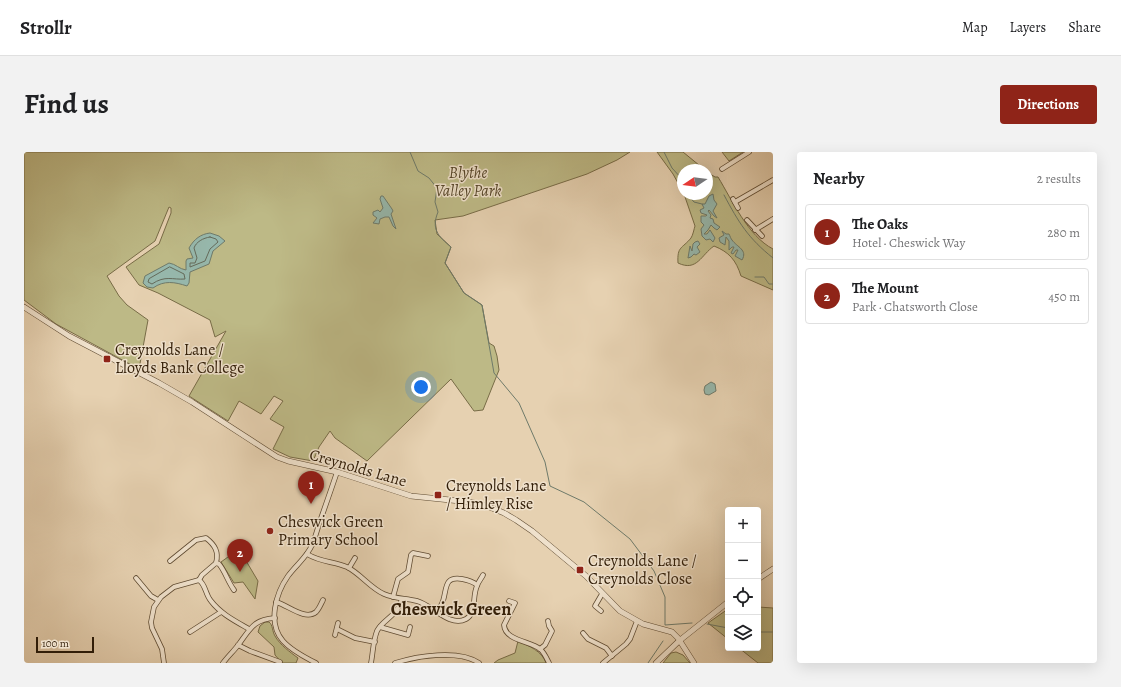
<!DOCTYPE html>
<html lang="en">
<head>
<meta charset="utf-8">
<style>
	:root { --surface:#fff; --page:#f2f2f2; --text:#202124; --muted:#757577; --line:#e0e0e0; --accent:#8f2418 }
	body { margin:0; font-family:Alegreya,serif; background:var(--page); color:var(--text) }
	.controls { position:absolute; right:12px; bottom:12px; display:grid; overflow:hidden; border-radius:4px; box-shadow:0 4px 16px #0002 }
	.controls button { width:36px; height:36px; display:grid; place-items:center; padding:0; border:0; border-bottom:1px solid var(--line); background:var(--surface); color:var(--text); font:20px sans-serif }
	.compass { position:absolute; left:653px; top:12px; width:36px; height:36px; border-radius:50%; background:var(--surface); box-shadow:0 4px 16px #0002; rotate:257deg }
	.scale { position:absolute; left:12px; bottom:10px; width:58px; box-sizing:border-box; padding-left:4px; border:2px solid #321e08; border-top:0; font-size:11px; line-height:14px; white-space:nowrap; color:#321e08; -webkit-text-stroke:3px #efe1cc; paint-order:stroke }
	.you { position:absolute; left:397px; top:235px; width:14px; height:14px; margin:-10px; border:3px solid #fff; border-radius:50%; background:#1a73e8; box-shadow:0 0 0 6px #1a73e833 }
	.badge { display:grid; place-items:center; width:26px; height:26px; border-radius:50%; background:var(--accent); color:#fff; font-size:13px; font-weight:700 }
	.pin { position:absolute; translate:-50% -33px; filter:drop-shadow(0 1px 2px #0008) }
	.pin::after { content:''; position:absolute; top:21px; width:14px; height:12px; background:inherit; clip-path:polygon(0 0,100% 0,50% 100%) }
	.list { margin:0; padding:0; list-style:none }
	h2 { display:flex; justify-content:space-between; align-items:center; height:52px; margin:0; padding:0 16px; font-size:17px }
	h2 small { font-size:13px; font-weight:400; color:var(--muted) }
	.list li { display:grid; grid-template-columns:26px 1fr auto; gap:12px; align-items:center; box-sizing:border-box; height:56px; margin:0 8px 8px; padding:0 8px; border:1px solid var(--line); border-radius:4px }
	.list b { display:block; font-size:15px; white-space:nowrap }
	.list p { margin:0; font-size:13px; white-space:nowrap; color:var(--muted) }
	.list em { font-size:13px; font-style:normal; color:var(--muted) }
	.icon { flex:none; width:22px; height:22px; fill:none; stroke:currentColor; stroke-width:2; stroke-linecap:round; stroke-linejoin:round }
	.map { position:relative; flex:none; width:749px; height:511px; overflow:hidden; border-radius:4px }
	header { display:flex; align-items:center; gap:24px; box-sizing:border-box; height:56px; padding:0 20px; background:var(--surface); border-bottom:1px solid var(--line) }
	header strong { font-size:19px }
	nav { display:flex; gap:22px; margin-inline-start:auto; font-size:14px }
	.intro { display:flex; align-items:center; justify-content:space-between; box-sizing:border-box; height:96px; padding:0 24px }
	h1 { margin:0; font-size:28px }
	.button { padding:10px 18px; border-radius:4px; background:var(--accent); color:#fff; font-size:14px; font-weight:700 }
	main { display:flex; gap:24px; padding:0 24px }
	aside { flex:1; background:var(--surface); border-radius:4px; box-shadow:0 4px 16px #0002 }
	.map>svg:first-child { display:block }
	.green { fill:#bdb986; stroke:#786c47 }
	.water { fill:#96b7ab; stroke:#6e7a6a }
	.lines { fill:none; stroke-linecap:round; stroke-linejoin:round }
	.shore { stroke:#646a5a; stroke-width:1 }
	.stream { stroke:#6e7a6a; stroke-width:1 }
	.minor-casing { stroke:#5f4b32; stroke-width:5.5 }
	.tertiary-casing { stroke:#5f4b32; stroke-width:6 }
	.minor { stroke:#efe1cc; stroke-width:4 }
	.tertiary { stroke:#efe1cc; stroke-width:5 }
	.poi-dot { fill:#8f2418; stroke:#efe1cc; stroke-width:1.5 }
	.labels { text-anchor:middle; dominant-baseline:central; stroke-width:3; stroke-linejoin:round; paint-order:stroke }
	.park-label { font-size:16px; font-style:italic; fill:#554528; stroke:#efe1cc }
	.poi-label { font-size:16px; fill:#321e08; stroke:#efe1cc; text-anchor:start }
	.street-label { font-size:16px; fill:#321e08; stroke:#efe1cc }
	.quarter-label { font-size:18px; font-weight:bold; fill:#321e08; stroke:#efe1cc }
</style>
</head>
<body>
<header>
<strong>Strollr</strong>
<nav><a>Map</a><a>Layers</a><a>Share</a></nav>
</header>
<div class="intro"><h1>Find us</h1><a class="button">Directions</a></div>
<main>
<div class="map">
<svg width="749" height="511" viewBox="0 0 749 511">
	<rect width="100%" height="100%" fill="#e6d1b1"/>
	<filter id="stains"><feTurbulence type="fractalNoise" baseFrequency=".005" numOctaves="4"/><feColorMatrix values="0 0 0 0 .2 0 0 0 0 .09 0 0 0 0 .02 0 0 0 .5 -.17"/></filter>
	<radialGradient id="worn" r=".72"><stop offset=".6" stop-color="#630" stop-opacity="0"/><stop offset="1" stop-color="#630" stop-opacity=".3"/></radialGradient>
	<g class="green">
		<polygon points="0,0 606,0 593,8 563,22 439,64 411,68 413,82 427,95 421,111 440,141 458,153 465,191 470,194 473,204 475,218 459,258 450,259 427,227 343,309 311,286 306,279 295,295 289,309 266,305 249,297 260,275 246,267 259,249 250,244 237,262 215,249 204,269 165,244 202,179 191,185 186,168 134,141 115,133 102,115 135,92 147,61 147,56 145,55 131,89 83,124 95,144 103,153 124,168 115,217 32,172 0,148"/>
		<polygon points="633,0 659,0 681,18 659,18 659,40 649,22"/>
		<polygon points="698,0 719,0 705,9"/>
		<path d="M683 20 691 25H694C708 48 724 84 749 97V138L717 124C712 108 705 100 690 94 677 103 673 120 654 111 653 94 658 97 667 86 669 83 670 77 671 74L660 42H683Z"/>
		<polygon points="215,397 234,429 231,447 219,430 210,431 197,410"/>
		<polygon points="734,455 749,456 749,511 734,511 715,496 734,496"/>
		<polygon points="704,457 704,487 684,471"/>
		<path d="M241 470H245C249 473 248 479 251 484 256 493 266 500 274 506L272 511H258L251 503 250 495 234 480 236 474Z"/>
		<path d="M494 489C505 494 518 499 522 511H470L474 508 491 501Z"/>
		<polygon points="652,500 659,503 666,511 639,511 647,501"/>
	</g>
	<g class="water">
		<polygon points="689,42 690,48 693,52 689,59 693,66 690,64 685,58 684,59 687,63 686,66 689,67 690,71 696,75 693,78 690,76 687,73 684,78 680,82 683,82 686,78 691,86 689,90 686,87 682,88 678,84 677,77 680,73 677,70 677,64 682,64 683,63 677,61 676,58 680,56 678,52 681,52 685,44"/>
		<polygon points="357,44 359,44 368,57 369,59 367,62 372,77 369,74 365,65 361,65 356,67 355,72 349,71 353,66 349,63 349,60 354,58 356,60 359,56 356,47"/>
		<path d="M698 79 702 82H705C706 84 707 87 708 88 713 95 724 98 718 108L711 104 714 98H712L709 102 707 101 710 95H708L705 98V89L702 85 701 93 696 90 695 86 700 83Z"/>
		<path d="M186 81 195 84 201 89 189 99 185 112 166 120 165 131 163 134C151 130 140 128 129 136L123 135 119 131 121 124 145 111C152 112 155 117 162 118V109L163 107 169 106 165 96C170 87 177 82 186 81Z"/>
		<polygon points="674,89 676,92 673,95 676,100 672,103 670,102 667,105 664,106 666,94 668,99 669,92 671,90"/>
		<polygon points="687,230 691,232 692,239 685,243 681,242 680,238 681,234"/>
	</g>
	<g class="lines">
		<g class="shore">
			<path d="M186 85 192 87 194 90 186 97 181 109 166 115V111H171L173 106 170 96C172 90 179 86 186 85Z"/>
			<path d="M146 115 160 122 161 127C149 128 141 123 128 132L124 130 125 127Z"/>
		</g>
		<g class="stream">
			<path d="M386 0 394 19 405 26 413 36 411 50 414 60C407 77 414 84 427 95L421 111 440 141 458 153 470 221 495 251 521 310 526 334 560 350 606 387 630 419 641 445V473L668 471"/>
			<polyline points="640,0 648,16 658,27 659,34"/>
			<polyline points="663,42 670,50 678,52"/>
			<path d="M700 43C715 71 724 86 749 106"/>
			<polyline points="731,125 740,125 745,132 749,132"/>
			<polyline points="683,472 704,476"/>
			<polyline points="734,480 749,480"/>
			<polyline points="624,511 639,489"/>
		</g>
		<defs>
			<g id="minor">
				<polyline points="698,17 725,0"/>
				<polyline points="709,47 714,56"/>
				<polyline points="711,50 749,28"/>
				<polyline points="723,68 738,84"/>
				<polyline points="731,78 749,67"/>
				<path d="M283 402C298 411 310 409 323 415 337 422 346 436 360 442 371 447 382 446 393 449 408 453 426 476 442 467 453 461 448 444 453 434 454 430 457 427 459 423"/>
				<path d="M146 409 172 388 182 386C191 393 195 400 192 411L178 423 175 428"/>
				<path d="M192 411 195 412C201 419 204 430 210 438"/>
				<polyline points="325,416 331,406"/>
				<polyline points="112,426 127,444 134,448"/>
				<polyline points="369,445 374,427 384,420 387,403 389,401 404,404"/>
				<path d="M485 449 491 451 480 473C481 489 507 489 516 497 520 500 523 507 525 511"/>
				<path d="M252 450C264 453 281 469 292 460 295 457 297 452 299 448"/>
				<polyline points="577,459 571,454 578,442"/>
				<path d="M413 460C415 456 418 453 419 449 423 436 420 424 438 427 444 428 448 429 453 433"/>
				<polyline points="356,475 384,483 386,475"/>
				<polyline points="313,477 331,486 351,490"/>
				<polyline points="166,480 197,460"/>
				<polyline points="559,481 564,487 582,496 588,504"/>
				<polyline points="311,483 314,471"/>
				<polyline points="214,493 226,499 256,510"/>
				<polyline points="516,497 521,493 528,479 525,474 524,469"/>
				<path d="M140 511 138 497 128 476 127 470 130 455 137 445 150 435 175 428C182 433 181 442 187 449 197 462 211 469 225 477"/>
				<path d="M199 511C204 504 210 499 215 492 226 477 230 467 251 466"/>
				<path d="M292 511C280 505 267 498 259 489 243 471 252 441 264 424 272 413 283 405 288 393 291 386 293 379 295 372 301 355 307 338 313 320"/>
				<path d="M347 511C349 501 349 489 353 479 359 467 373 465 378 447"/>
				<path d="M371 511C393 504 435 497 455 511"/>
				<polyline points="579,511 602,492 606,487 613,469"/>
			</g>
			<g id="tertiary">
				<polyline points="0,155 45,184 135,231 168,250 253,305 264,309 313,320 387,344 446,350 463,354 480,361 492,368 508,379 562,424 596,459 619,472 648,480 654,486 670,511"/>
				<polyline points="734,427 749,417"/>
				<polyline points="632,511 655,489 704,450"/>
			</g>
		</defs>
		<use href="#minor" class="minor-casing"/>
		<use href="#tertiary" class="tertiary-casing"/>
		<use href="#minor" class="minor"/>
		<use href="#tertiary" class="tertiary"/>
	</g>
	<g class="poi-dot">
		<rect x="79" y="203" width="8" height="8" rx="2"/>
		<rect x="410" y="339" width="8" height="8" rx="2"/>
		<circle cx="246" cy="379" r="4"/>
		<rect x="552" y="414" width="8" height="8" rx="2"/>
	</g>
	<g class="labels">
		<g class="park-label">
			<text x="444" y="21">Blythe<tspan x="444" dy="18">Valley Park</tspan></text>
		</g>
		<g class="poi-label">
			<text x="91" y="198">Creynolds Lane /<tspan x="91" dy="18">Lloyds Bank College</tspan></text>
			<text x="422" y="334">Creynolds Lane<tspan x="422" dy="18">/ Himley Rise</tspan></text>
			<text x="254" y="370">Cheswick Green<tspan x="254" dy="18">Primary School</tspan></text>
			<text x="564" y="409">Creynolds Lane /<tspan x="564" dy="18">Creynolds Close</tspan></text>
		</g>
		<g class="street-label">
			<text transform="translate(334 316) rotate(16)">Creynolds Lane</text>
		</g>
		<g class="quarter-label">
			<text x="427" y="457">Cheswick Green</text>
		</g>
	</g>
	<rect width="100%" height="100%" filter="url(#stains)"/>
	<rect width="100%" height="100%" fill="url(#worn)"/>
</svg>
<div class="controls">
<button>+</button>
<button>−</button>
<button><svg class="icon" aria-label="locate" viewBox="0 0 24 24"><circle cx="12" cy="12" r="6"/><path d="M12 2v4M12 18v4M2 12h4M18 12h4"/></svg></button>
<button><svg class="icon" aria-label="layers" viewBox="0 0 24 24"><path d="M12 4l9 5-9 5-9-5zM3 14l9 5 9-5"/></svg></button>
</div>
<svg class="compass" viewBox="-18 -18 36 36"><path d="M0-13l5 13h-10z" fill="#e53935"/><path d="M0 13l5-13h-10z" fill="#757577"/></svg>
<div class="scale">100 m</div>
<div class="you"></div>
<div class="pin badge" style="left:287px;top:352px">1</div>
<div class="pin badge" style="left:216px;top:420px">2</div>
</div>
<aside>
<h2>Nearby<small>2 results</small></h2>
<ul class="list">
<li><span class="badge">1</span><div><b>The Oaks</b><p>Hotel · Cheswick Way</p></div><em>280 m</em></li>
<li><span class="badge">2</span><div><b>The Mount</b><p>Park · Chatsworth Close</p></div><em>450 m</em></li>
</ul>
</aside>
</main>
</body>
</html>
